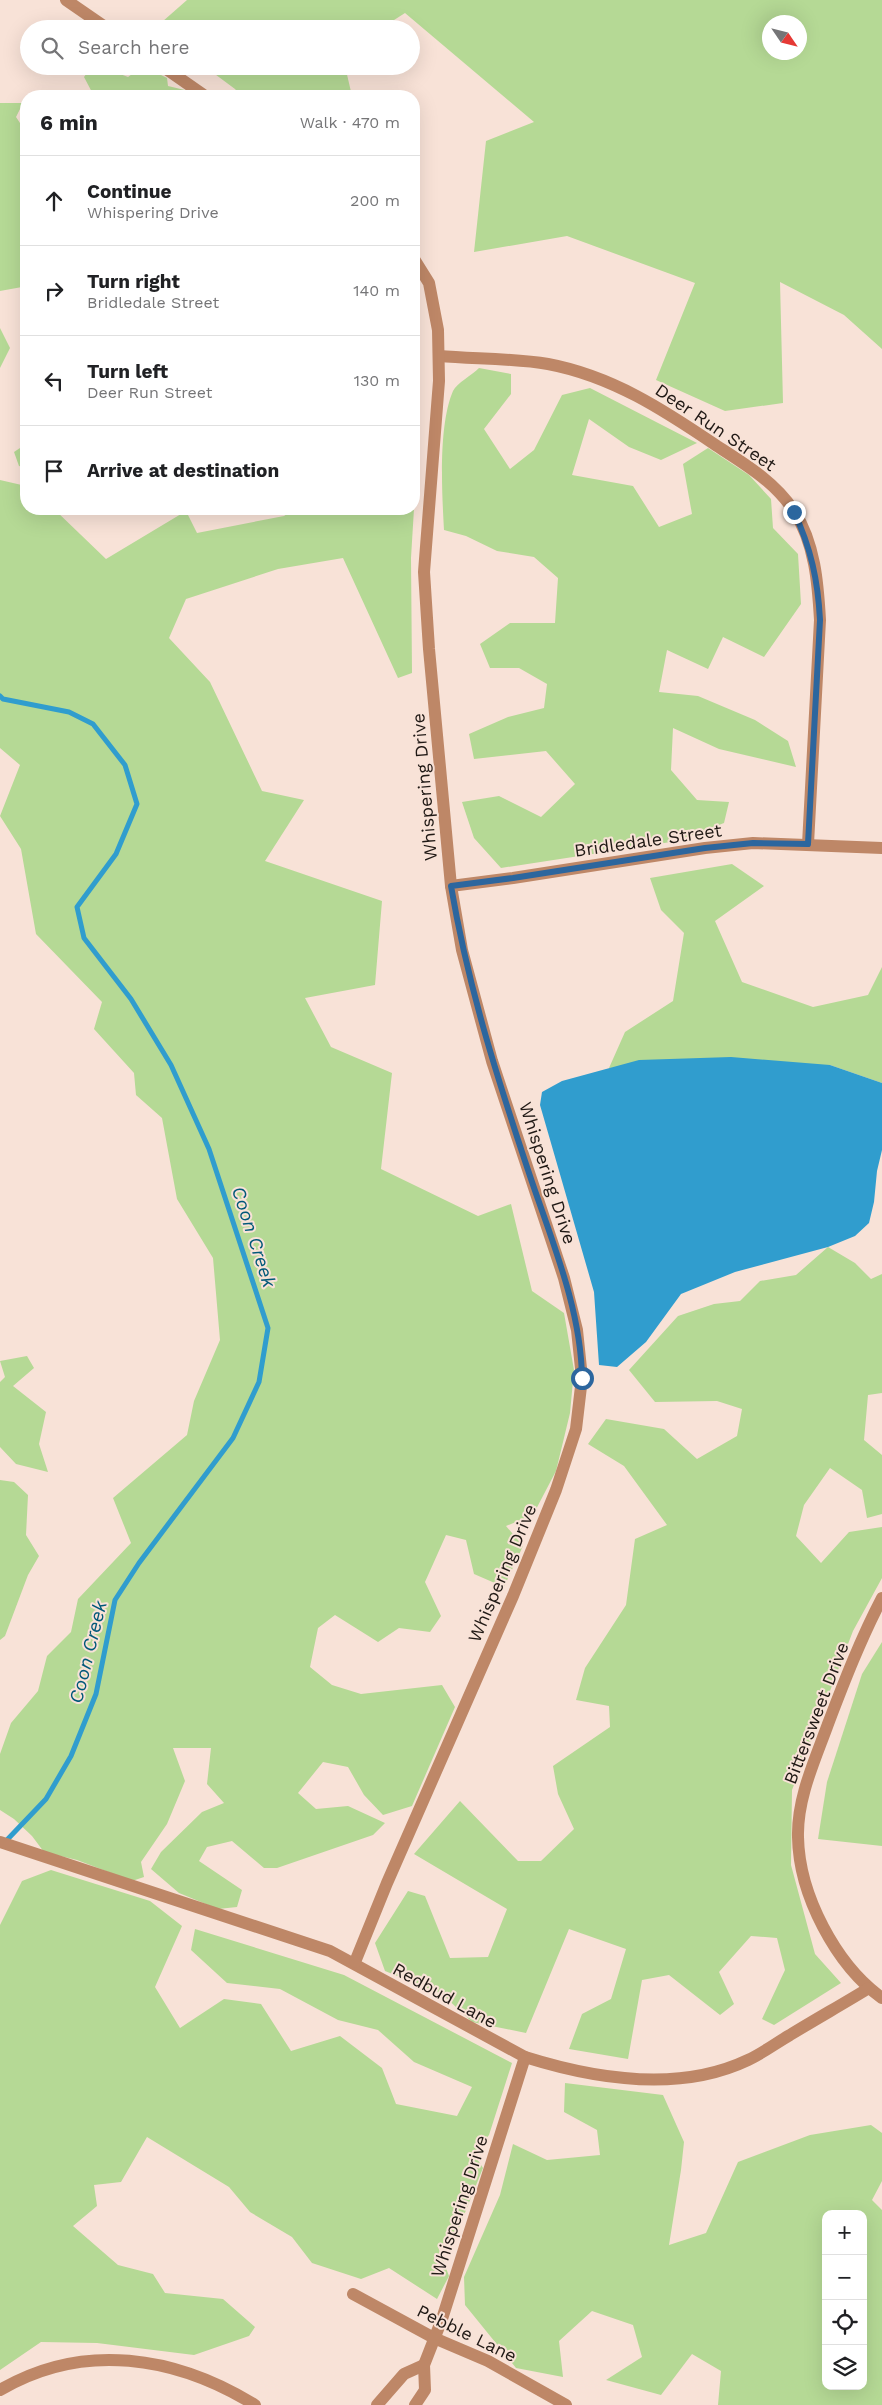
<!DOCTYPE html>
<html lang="en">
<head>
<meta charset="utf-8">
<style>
	:root { --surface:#fff; --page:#f6f6f6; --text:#202124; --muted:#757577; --line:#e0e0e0 }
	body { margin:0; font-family:"Work Sans",sans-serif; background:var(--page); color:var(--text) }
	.controls { position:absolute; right:15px; bottom:15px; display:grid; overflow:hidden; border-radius:10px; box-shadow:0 5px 20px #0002 }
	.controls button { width:45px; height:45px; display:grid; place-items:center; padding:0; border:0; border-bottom:1px solid var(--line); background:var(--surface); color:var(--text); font:25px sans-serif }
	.compass { position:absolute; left:762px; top:15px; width:45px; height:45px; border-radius:50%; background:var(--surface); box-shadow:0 5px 20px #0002; rotate:125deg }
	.stop { position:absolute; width:15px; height:15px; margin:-11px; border:4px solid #2c669e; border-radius:50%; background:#fff }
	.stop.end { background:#2c669e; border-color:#fff; box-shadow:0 1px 5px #0008 }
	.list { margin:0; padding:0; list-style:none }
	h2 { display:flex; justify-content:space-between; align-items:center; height:65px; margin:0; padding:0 20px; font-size:21px }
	h2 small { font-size:16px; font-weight:400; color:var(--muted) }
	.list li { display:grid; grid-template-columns:32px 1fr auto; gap:15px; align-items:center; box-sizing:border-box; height:90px; padding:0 20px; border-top:1px solid var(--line) }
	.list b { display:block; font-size:19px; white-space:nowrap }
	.list p { margin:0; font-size:16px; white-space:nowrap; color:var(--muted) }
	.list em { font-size:16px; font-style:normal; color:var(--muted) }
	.icon { flex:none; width:28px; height:28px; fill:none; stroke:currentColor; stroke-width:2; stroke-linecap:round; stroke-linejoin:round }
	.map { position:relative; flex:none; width:882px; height:2405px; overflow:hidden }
	.search { position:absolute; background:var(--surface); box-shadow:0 5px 20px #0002; left:20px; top:20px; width:400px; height:55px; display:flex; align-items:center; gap:12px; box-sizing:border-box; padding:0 18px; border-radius:28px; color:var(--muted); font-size:19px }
	.panel { position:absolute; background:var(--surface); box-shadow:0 5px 20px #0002; left:20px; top:90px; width:400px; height:425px; border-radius:20px }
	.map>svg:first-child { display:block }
	.green { fill:#b5d995; fill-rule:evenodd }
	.water { fill:#309dce }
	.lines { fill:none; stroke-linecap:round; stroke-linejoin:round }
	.stream { stroke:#309dce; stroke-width:5 }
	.minor { stroke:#be8767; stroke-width:12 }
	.route { stroke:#2c669e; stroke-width:6 }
	.labels { text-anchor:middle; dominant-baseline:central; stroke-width:4; stroke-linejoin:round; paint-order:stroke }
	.street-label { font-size:18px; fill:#201915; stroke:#f8e2d7 }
	.water-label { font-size:19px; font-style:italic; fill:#005879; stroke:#f8e2d7 }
</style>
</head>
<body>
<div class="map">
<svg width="882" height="2405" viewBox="0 0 882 2405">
	<rect width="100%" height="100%" fill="#f8e2d7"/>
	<g class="green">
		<path d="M187 0H882V349L844 315 780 282 783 403 725 411 656 380 695 283 567 236 474 252 486 141 534 122 405 13 380 29H154ZM770 22H800V52H770Z"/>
		<polygon points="92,66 107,66 107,69 128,77 143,66 167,78 168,86 193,92 199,96 94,96 84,77"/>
		<polygon points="204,66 345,66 352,96 241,96 235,89"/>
		<polygon points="0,103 23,103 16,117 26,132 26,338 21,342 22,287 0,291"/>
		<polygon points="414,279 420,287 420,410 411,558 412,673 398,678 343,558 278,569 186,599 169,638 210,682 262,791 304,800 265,861 382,901 375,985 305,998 331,1047 392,1073 381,1169 478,1216 511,1204 532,1291 564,1313 574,1370 570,1413 556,1471 533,1515 506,1526 523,1546 504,1587 474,1574 466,1540 446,1535 425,1582 441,1616 430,1632 399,1628 378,1642 335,1615 318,1628 310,1667 332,1685 361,1694 442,1685 455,1707 412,1806 383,1815 364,1795 348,1767 323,1762 298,1793 316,1809 348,1806 385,1823 373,1835 277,1868 264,1868 232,1841 207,1847 199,1861 242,1890 237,1907 218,1909 179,1893 151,1869 161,1852 202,1812 224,1803 207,1784 211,1748 173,1748 185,1781 167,1824 141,1862 144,1877 132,1881 77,1860 44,1852 32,1836 14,1819 0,1810 0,1754 11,1723 38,1691 47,1656 71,1632 78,1599 131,1543 113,1498 187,1435 194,1401 220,1340 213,1258 177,1199 162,1118 136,1095 134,1073 94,1029 102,1002 36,934 21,849 0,816 20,765 0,748 0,480 26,486 26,509 54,509 106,559 186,511 197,533 284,516 295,509 414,509"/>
		<polygon points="0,328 10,348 0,368"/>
		<path d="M479 368 511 374V394L484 429 510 469 534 450 562 395 590 388 697 443 661 460 629 447 589 419 572 475 633 486 659 527 692 514 683 464 708 448 749 475 771 499 773 528 798 554 801 604 764 657 723 637 708 669 667 650 659 692 698 696 755 720 788 741 796 767 719 749 673 728 671 770 697 800 729 802 724 823 677 841 501 868 474 838 462 802 499 796 541 817 575 784 546 751 474 759 469 734 508 717 544 708 547 684 519 668H490L480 644 510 623H555L558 578 534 557 497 551 466 536 444 530C442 493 438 426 453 391 457 383 472 375 479 368Z"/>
		<polygon points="26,444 26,468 19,466 14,452"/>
		<polygon points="732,864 764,886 715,921 742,982 813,1007 868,995 882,967 882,1083 830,1065 609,1068 625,1032 673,1001 684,933 661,910 650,878"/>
		<polygon points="828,1247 855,1263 871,1279 882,1274 882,1393 868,1395 864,1440 882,1455 882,1514 867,1518 862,1490 830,1468 804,1505 796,1536 821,1563 849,1532 882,1527 882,1578 853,1631 792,1790 791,1865 815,1954 841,1983 774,2025 762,2019 785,1970 777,1938 751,1936 719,1972 734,2004 720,2015 669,1975 642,1980 628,2059 569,2049 582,2014 611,1999 626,1949 569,1929 526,2033 472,2022 442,1994 385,1971 375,1943 408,1891 425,1896 450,1958 488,1957 507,1909 414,1854 460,1801 518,1861 541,1861 574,1829 558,1794 553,1766 610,1727 609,1706 576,1700 585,1668 626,1605 635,1539 667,1525 624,1466 588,1444 606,1419 664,1429 697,1459 737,1436 742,1409 717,1401 655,1402 629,1370 678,1316 714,1304 740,1301 760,1281 796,1275"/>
		<polygon points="27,1356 34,1368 13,1386 46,1412 39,1444 48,1472 16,1464 0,1447 0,1382 5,1377 0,1361"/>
		<polygon points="0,1480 14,1482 28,1495 26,1535 39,1556 28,1575 5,1636 0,1640"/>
		<polygon points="882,1642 882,1846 818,1839 827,1782 862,1674"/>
		<polygon points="51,1870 150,1901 182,1926 155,1987 180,2028 224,1999 261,2004 291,2051 340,2036 382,2068 396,2104 457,2116 472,2087 414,2062 378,2030 338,2020 280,1989 227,1983 191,1950 195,1929 344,1975 512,2063 489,2135 474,2154 483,2168 456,2235 438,2247 449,2276 437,2299 389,2268 361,2279 312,2263 292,2237 250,2212 229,2187 147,2137 121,2182 94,2185 97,2206 73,2226 118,2265 153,2274 165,2293 223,2299 255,2327 249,2336 194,2355 97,2343 41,2342 0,2370 0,1925 22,1881"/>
		<path d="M565 2083 663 2095 684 2142 681 2170 669 2245 706 2233 738 2162 810 2135 871 2125 882 2133V2181L872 2200 882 2210V2405H718L721 2371 692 2354 661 2395 606 2380 642 2357 633 2325 592 2311 559 2341 563 2377 516 2368 465 2305 464 2277 500 2195 513 2144 547 2160 600 2155 597 2130 564 2112ZM826 2214H863V2386H826Z"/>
	</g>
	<polygon class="water" points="731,1057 830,1065 882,1083 882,1150 877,1171 874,1202 869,1223 855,1236 828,1247 735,1272 681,1294 646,1342 617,1367 599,1365 594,1292 540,1105 542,1092 562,1081 639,1060"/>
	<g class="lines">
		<polyline class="stream" points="0,696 3,699 69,712 93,724 125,765 137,804 116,854 77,907 84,938 131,999 171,1065 209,1149 268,1328 259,1382 233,1438 139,1563 115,1600 96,1694 71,1756 46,1799 5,1842"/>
		<g class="minor">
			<polyline points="66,0 108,29"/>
			<polyline points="162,66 205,96"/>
			<path d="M439 356C475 359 513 358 548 364 612 376 664 410 717 446 745 464 775 482 794 511 815 543 818 584 820 620L808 844"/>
			<polyline points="451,886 513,878 705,848 753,843 882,848"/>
			<path d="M882 1598C861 1638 844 1682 828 1724 815 1760 797 1798 798 1837 799 1895 836 1965 882 1998"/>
			<path d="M0 1842 330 1951 525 2057C595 2079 679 2093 748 2060 763 2053 776 2043 790 2035 816 2019 843 2004 869 1988"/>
			<polyline points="355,1962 387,1883 513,1596 556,1490 576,1429 582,1378 577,1330 564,1278 492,1061 462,950 451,886 429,649 424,572 439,381 438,330 429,283 414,259"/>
			<polyline points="353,2294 434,2338 488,2361 566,2405"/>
			<path d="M0 2390C83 2341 176 2356 255 2405"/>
			<polyline points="377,2405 404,2374 424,2365"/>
			<polyline points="415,2405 425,2390 424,2365 442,2319 525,2057"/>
		</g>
	</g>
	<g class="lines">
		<path class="route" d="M582 1378C581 1307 550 1237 528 1170 496 1074 468 986 451 886L513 878 705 848 753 843 808 844 820 620C818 581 811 548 794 512"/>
	</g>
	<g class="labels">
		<g class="street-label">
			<text transform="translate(716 427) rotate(34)">Deer Run Street</text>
			<text transform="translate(424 787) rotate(-95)">Whispering Drive</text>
			<text transform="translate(648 840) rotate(-8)">Bridledale Street</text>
			<text transform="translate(548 1173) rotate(72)">Whispering Drive</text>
			<text transform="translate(502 1573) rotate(-67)">Whispering Drive</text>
			<text transform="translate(816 1713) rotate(-69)">Bittersweet Drive</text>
			<text transform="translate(445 1995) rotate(29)">Redbud Lane</text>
			<text transform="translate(459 2206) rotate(-72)">Whispering Drive</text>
			<text transform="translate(467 2333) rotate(26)">Pebble Lane</text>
		</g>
		<g class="water-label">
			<text transform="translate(254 1237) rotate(72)">Coon Creek</text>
			<text transform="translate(88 1652) rotate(-76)">Coon Creek</text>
		</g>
	</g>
</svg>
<div class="controls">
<button>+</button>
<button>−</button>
<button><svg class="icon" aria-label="locate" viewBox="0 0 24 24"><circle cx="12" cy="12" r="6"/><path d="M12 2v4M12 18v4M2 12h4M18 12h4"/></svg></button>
<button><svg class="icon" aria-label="layers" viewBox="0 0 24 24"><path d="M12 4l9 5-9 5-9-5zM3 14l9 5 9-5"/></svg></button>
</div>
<svg class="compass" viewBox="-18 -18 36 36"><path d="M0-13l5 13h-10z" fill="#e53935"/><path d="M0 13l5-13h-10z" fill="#757577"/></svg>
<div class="stop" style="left:582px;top:1378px"></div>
<div class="stop end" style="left:794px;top:512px"></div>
<div class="search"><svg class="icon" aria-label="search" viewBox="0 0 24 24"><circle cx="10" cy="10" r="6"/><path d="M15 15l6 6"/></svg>Search here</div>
<section class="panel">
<h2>6 min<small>Walk · 470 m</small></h2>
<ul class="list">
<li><svg class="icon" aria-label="ahead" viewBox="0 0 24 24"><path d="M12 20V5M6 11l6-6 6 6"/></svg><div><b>Continue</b><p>Whispering Drive</p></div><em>200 m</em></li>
<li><svg class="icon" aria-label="right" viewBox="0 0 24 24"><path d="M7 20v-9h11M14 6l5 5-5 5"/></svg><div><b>Turn right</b><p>Bridledale Street</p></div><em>140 m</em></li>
<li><svg class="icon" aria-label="left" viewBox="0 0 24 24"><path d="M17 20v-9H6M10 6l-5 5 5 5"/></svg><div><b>Turn left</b><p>Deer Run Street</p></div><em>130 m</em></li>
<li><svg class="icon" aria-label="arrive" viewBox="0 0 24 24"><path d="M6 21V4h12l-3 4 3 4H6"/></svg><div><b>Arrive at destination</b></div></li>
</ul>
</section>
</div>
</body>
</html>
